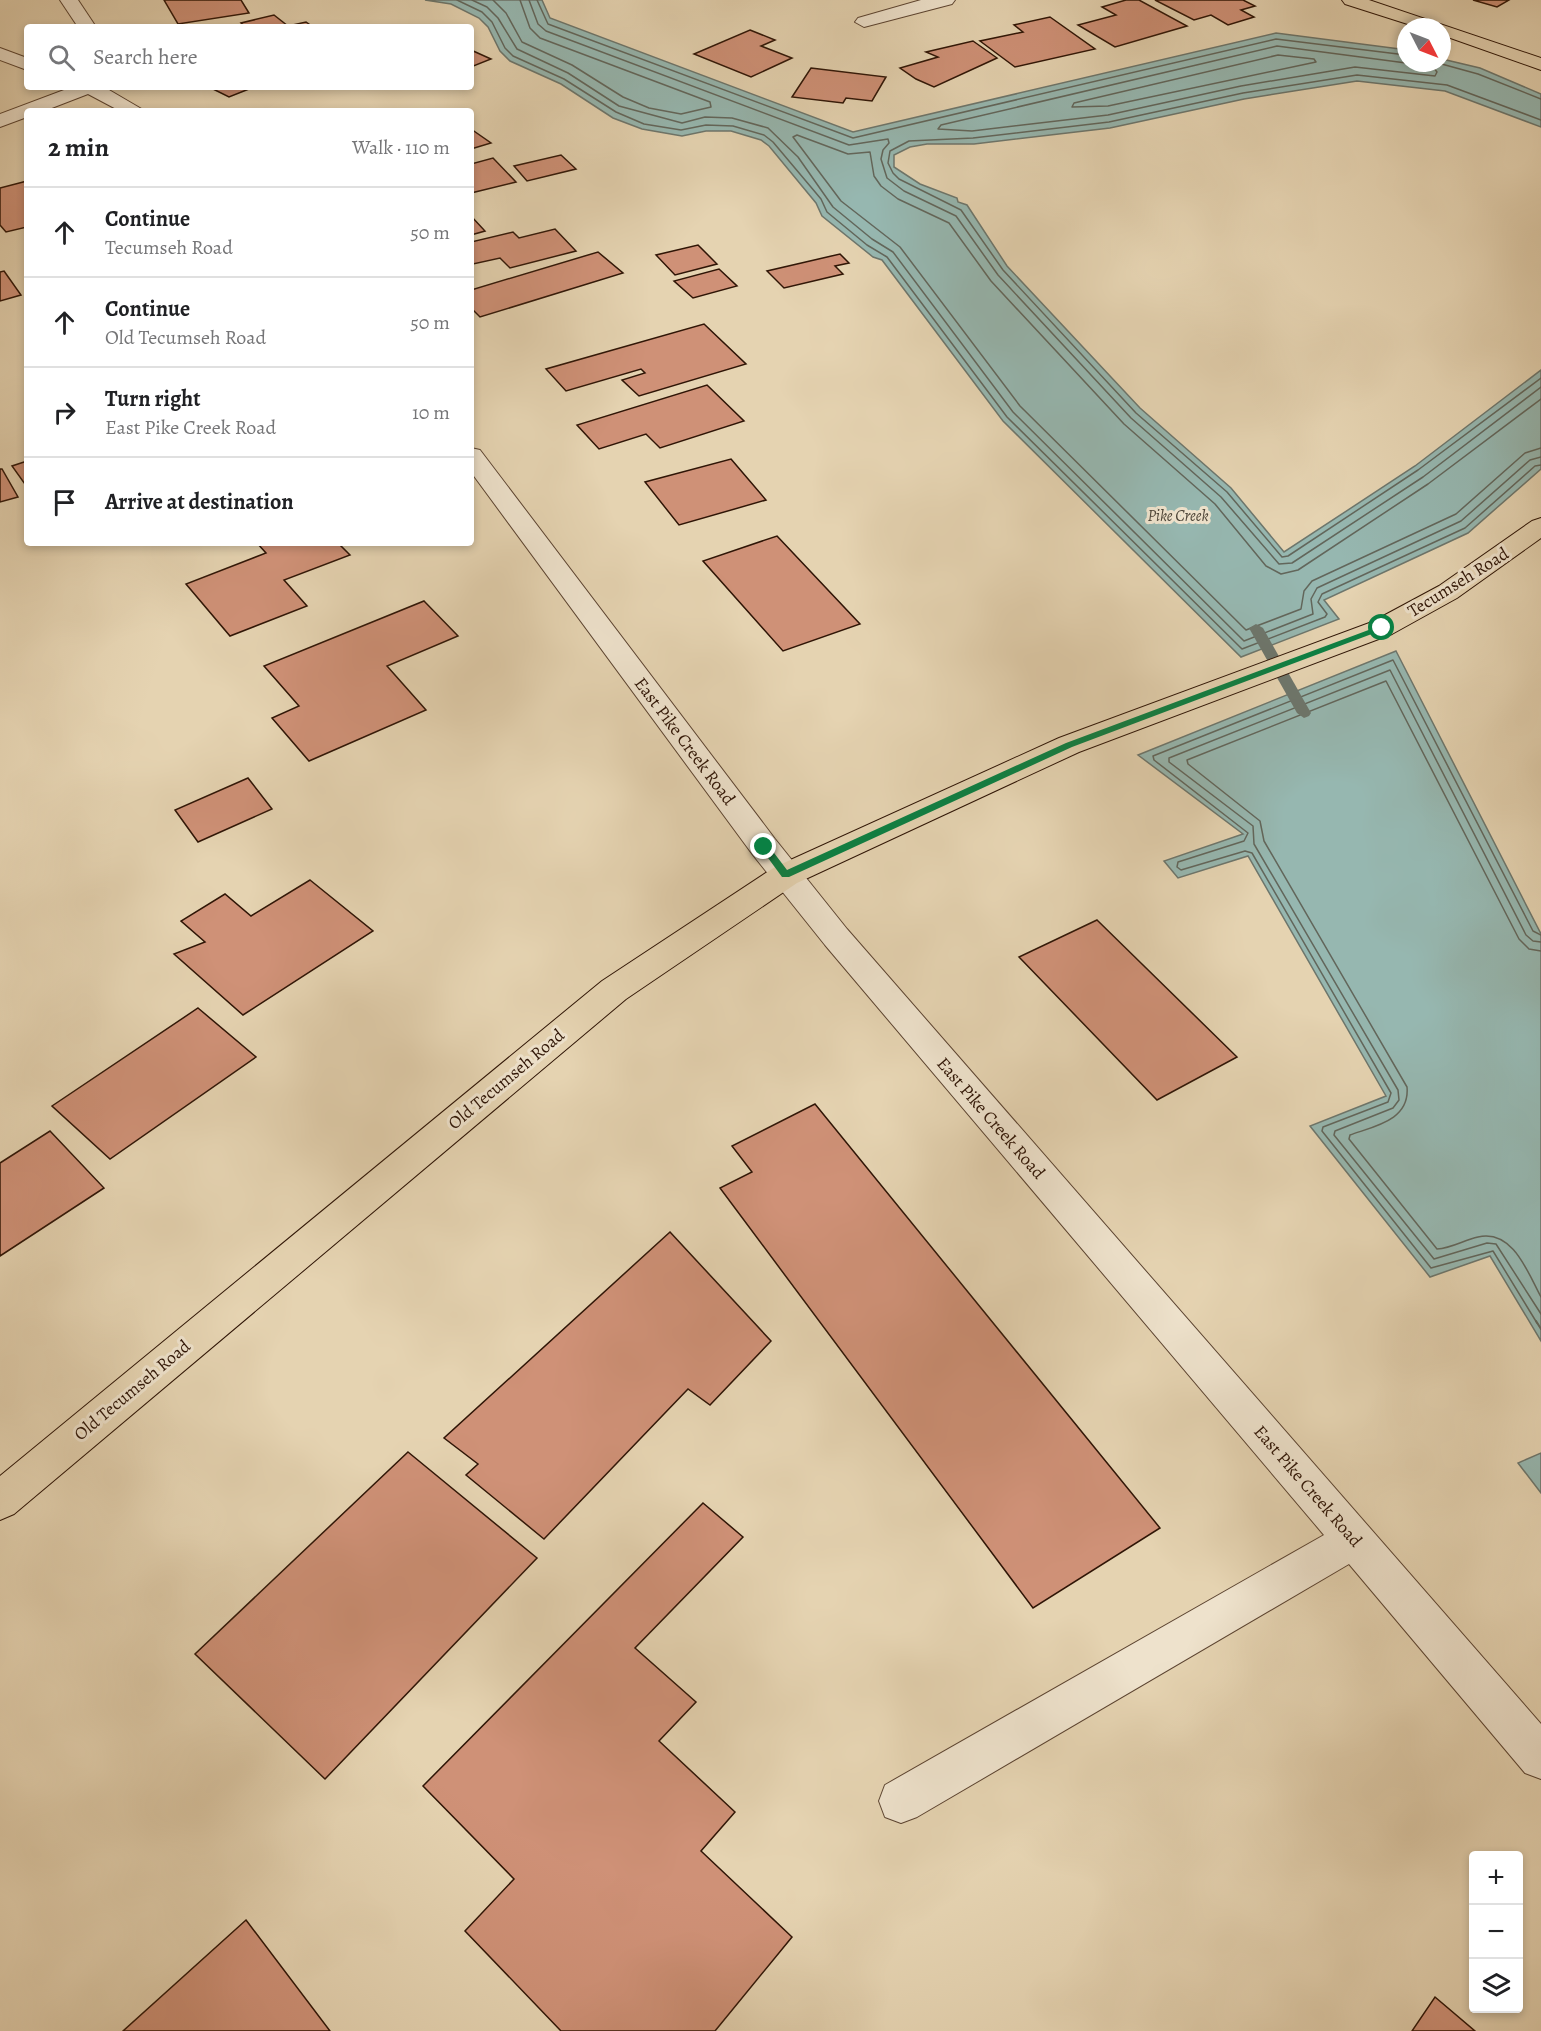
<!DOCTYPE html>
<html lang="en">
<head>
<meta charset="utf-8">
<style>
	:root { --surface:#fff; --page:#f6f6f6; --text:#202124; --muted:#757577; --line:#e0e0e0 }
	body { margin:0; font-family:Alegreya,serif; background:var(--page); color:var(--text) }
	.controls { position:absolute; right:18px; bottom:18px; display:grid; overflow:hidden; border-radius:6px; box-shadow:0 3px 9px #0003 }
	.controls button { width:54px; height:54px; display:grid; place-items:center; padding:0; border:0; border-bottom:2px solid var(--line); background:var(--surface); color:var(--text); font:30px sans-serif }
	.compass { position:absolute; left:1397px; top:18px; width:54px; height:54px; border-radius:50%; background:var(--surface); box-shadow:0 3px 9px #0003; rotate:132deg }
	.stop { position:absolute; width:18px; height:18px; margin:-14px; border:4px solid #0b8043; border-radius:50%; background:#fff }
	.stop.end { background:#0b8043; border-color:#fff; box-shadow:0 2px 6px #0008 }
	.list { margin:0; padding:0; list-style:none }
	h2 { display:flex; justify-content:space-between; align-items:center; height:78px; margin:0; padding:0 24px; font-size:26px }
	h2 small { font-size:20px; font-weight:400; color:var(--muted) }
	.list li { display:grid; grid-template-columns:39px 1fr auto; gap:18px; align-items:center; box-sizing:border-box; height:90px; padding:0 24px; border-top:2px solid var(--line) }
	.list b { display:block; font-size:22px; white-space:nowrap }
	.list p { margin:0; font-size:20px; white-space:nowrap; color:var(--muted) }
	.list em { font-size:20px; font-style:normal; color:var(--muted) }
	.icon { flex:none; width:33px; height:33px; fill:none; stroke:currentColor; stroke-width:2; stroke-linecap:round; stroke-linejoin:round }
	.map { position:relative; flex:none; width:1541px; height:2031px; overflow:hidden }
	.search { position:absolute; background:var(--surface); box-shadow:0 3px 9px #0003; left:24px; top:24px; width:450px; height:66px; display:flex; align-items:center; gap:15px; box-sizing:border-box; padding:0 21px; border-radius:6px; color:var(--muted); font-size:22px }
	.panel { position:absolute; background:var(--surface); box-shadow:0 3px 9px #0003; left:24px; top:108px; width:450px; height:438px; border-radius:6px }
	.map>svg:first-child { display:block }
	.water { fill:#96b7b0; stroke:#6d766c; stroke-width:1.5 }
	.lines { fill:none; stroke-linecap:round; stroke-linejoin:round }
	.shore-far1 { stroke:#62665b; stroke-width:1.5 }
	.shore { stroke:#62665b; stroke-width:2 }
	.stream { fill:#6d766c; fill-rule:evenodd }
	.building { fill:#cf9177; stroke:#2f1506; stroke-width:1.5 }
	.minor-casing { stroke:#5c4431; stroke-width:2 }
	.major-casing { stroke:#2f1506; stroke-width:2 }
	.minor { fill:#eee2cc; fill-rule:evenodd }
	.major { fill:#e5d3b1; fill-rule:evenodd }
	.route { fill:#0b8043 }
	.labels { text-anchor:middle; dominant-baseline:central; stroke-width:6; stroke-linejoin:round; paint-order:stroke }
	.far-water-label { font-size:16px; font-style:italic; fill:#4e4639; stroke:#eee2cc }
	.street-label { font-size:18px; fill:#2f1506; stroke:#eee2cc }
</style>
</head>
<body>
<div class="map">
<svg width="1541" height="2031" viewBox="0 0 1541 2031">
	<rect width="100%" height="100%" fill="#e5d3b1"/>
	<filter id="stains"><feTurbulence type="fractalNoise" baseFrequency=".00333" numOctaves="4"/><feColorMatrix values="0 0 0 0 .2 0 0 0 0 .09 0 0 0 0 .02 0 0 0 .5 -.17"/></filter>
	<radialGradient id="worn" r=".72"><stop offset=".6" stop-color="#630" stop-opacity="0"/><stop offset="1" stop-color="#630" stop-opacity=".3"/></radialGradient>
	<g class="water">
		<polygon points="425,0 542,0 550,18 853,132 1276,33 1400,49 1406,50 1406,63 1442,63 1442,59 1480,68 1541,94 1541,127 1445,91 1357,81 1244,99 1110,128 974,144 927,144 910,147 894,155 894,167 920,184 957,198 958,202 967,205 1007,266 1140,408 1231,488 1284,552 1415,466 1541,370 1541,469 1468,533 1324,600 1339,619 1241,657 1003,421 882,260 873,257 822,216 816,203 769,146 761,140 731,131 706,131 682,136 642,129 613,118 561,84 510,61 500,51 488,27 479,18 451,4"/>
		<polygon points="1396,651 1541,934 1541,1341 1490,1256 1430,1277 1310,1126 1386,1096 1248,856 1178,878 1164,861 1243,834 1138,755"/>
		<polygon points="1541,1453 1541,1493 1518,1463"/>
	</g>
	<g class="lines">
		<g class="shore-far1">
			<polyline points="457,0 482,12 492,22 505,48 513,56 564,79 616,112 644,124 681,130 706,125 733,126 764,135 773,142 821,199 827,212 867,245 887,257 1007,417 1242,649 1325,617 1327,614 1318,602 1322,594 1465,528 1535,466 1541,465"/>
			<polyline points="472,0 487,7 498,18 517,49 568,73 619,106 682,123 705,117 732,118 768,128 798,157 833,207 872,239 893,252 1013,412 1244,641 1313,614 1311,599 1317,588 1461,521 1530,460 1541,457"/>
			<polyline points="493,0 506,13 522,42 572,65 623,97 649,108 681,114 711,107 710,102 540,38 530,28 520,0"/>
			<polyline points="529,0 538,24 546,31 849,145 888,139 889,143 883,150 881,159 887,178 904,191 956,216 998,275 1131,418 1221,497 1279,564 1292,563 1423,477 1541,387"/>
			<polyline points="537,0 548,24 853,138 1276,39 1406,55"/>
			<polygon points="1278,55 1314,59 1316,62 1108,106 1072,107 1074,103"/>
			<polyline points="1406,63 1277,46 941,125 938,129 972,131 1108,115 1241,86 1355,67 1435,76 1437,72 1430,63"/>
			<polyline points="1438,63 1478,74 1541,99"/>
			<polyline points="1541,120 1447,85 1357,75 1243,93 1109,122 973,138 909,141 890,151 888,163 893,173 899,179 961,210 1003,270 1136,413 1227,492 1282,557 1288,556 1418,470 1541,378"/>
			<polyline points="1541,399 1428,484 1298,570 1281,574 1266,566 1215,504 1124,424 991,281 949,223 898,199 881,186 874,176 870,152 848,154 797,135 793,137 841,201 900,247 1020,406 1246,630 1301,609 1304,591 1312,581 1456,514 1525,453 1541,448"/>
			<polyline points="1541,942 1533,941 1526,935 1390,670 1169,758 1169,762 1253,826 1254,844 1398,1090 1399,1100 1393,1108 1335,1131 1334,1135 1434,1259 1487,1243 1496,1244 1541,1314"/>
			<path d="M1541 951 1529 949 1519 939 1386 681 1187 760 1188 764 1260 821 1264 841 1407 1087C1410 1120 1375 1126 1350 1135L1349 1139 1437 1249C1452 1248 1464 1240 1478 1237 1513 1229 1528 1273 1541 1297"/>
			<polyline points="1537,1323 1493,1251 1431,1268 1322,1131 1323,1127 1388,1102 1391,1093 1252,853 1245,851 1181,870 1177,867 1178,862 1244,841 1248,833 1154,760 1153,756 1393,660 1533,931 1541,935"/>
		</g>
		<polyline class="shore" points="1536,1321 1541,1329"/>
		<polygon class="stream" points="1256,624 1263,628 1311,713 1309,716 1304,718 1297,713 1249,628"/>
	</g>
	<g class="building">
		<polygon points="164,0 241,0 249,13 178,24"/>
		<polygon points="1126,0 1139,0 1187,26 1115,47 1078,25 1116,15 1102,7"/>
		<polygon points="1155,0 1243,0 1255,6 1241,10 1254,17 1228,25 1211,15 1194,20"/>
		<polygon points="1473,0 1509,0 1497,7"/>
		<polygon points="274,15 288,26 306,22 313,27 245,27 241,23"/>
		<polygon points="1050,17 1095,49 1015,67 980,41 1023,32 1014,25"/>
		<polygon points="750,30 775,40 761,46 792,58 751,77 694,54"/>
		<polygon points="973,41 997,58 934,87 916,79 900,68 938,57 926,52"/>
		<polygon points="471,50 491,59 471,67"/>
		<polygon points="811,68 886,77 872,101 846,98 843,103 792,97"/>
		<polygon points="218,87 254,87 229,97 213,89"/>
		<polygon points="471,129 491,143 471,149"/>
		<polygon points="561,155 576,169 527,181 514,166"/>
		<polygon points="493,158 516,182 471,193 471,164"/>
		<polygon points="27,181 27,227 6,232 0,225 0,188"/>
		<polygon points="471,216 485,231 471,235"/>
		<polygon points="555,229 576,251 510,268 500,258 473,264 471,262 471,242 513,232 519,238"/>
		<polygon points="698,245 717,264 675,275 656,255"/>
		<polygon points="598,252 623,273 480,317 471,308 471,290"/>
		<polygon points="840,254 849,263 835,266 843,274 784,288 767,271"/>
		<polygon points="719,269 737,286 693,298 674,281"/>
		<polygon points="4,271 21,295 0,301 0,272"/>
		<polygon points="704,324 746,364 639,396 622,380 645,373 641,369 566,391 546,369"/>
		<polygon points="707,385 744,421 660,448 646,434 599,449 577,425"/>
		<polygon points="731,459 766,500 679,525 645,482"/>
		<polygon points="27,461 27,487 12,466"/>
		<polygon points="0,469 2,469 18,497 0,502"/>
		<polygon points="777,536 860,624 783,651 703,561"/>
		<polygon points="257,543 338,543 350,555 284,580 307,606 230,636 186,584 266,553"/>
		<polygon points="424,601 458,636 387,666 426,710 309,761 272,718 299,706 264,666"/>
		<polygon points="248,778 272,809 198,842 175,810"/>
		<polygon points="310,880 373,931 243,1015 174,954 205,942 181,921 225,894 251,916"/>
		<polygon points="1097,920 1237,1057 1157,1100 1019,957"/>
		<polygon points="198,1008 256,1057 110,1159 52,1106"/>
		<polygon points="815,1104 1160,1528 1033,1608 720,1188 752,1172 732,1146"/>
		<polygon points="50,1131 104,1188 0,1256 0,1163"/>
		<polygon points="670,1232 771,1341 710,1405 688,1389 544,1539 466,1475 478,1464 444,1438"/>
		<polygon points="408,1452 537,1558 325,1779 195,1654"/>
		<polygon points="703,1503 743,1537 635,1648 696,1702 659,1741 735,1812 701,1851 792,1937 715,2031 561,2031 465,1931 514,1879 423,1786"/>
		<polygon points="246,1920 330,2031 123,2031"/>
		<polygon points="1435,1997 1475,2031 1412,2031"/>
	</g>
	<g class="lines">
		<defs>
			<g id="minor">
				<polygon points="60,0 78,0 96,27 78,27"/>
				<polygon points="921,0 955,0 952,4 864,27 855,22 858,18"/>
				<polygon points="0,48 27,58 27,70 0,60"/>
				<polygon points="72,87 104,87 145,111 120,111 88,94 44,111 27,111 27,117 0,127 0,114"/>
				<polygon points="471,448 480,450 775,839 847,929 1541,1724 1541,1779 1525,1773 1349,1564 917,1817 901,1823 885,1817 879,1801 885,1785 1324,1535 825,945 753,855 471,472"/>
			</g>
			<g id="major">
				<polygon points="1342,0 1369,0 1541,58 1541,70 1442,35 1442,27 1417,27 1345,4"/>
				<polygon points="1541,518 1541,538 1457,598 1392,634 1079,752 797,883 626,999 14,1514 0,1520 0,1476 602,981 775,867 1059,738 1372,622 1439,586 1532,521"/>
			</g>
		</defs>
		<use href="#minor" class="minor-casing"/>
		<use href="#major" class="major-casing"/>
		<use href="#minor" class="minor"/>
		<use href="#major" class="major"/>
	</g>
	<polygon class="route" points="1382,625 1385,629 1072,747 789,877 782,877 760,847 768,845 787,870 1066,743"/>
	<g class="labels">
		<g class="far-water-label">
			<text x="1178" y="516">Pike Creek</text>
		</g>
		<g class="street-label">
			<text transform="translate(1458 582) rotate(-32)">Tecumseh Road</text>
			<text transform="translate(685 741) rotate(53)">East Pike Creek Road</text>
			<text transform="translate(506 1079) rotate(-40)">Old Tecumseh Road</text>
			<text transform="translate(991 1118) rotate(49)">East Pike Creek Road</text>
			<text transform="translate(132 1390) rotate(-40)">Old Tecumseh Road</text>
			<text transform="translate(1308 1486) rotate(49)">East Pike Creek Road</text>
		</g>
	</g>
	<rect width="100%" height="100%" filter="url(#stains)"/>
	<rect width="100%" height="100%" fill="url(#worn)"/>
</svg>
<div class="controls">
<button>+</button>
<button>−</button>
<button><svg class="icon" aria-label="layers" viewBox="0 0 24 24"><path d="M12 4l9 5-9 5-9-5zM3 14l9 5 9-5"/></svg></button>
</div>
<svg class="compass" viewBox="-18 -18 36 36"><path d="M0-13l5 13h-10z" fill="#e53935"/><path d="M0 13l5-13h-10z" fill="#757577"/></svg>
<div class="stop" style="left:1382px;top:628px"></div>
<div class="stop end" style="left:764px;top:847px"></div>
<div class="search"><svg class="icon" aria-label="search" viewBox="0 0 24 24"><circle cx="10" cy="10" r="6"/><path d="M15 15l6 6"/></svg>Search here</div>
<section class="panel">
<h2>2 min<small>Walk · 110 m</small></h2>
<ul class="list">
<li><svg class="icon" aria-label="ahead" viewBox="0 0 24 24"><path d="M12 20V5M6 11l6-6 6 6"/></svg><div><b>Continue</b><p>Tecumseh Road</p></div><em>50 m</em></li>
<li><svg class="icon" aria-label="ahead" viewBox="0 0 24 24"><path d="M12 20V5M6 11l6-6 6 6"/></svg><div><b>Continue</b><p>Old Tecumseh Road</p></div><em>50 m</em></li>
<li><svg class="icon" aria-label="right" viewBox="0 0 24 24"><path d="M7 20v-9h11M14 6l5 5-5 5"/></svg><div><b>Turn right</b><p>East Pike Creek Road</p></div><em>10 m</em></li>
<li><svg class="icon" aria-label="arrive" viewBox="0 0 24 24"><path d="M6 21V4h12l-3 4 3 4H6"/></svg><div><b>Arrive at destination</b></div></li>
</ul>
</section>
</div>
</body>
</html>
